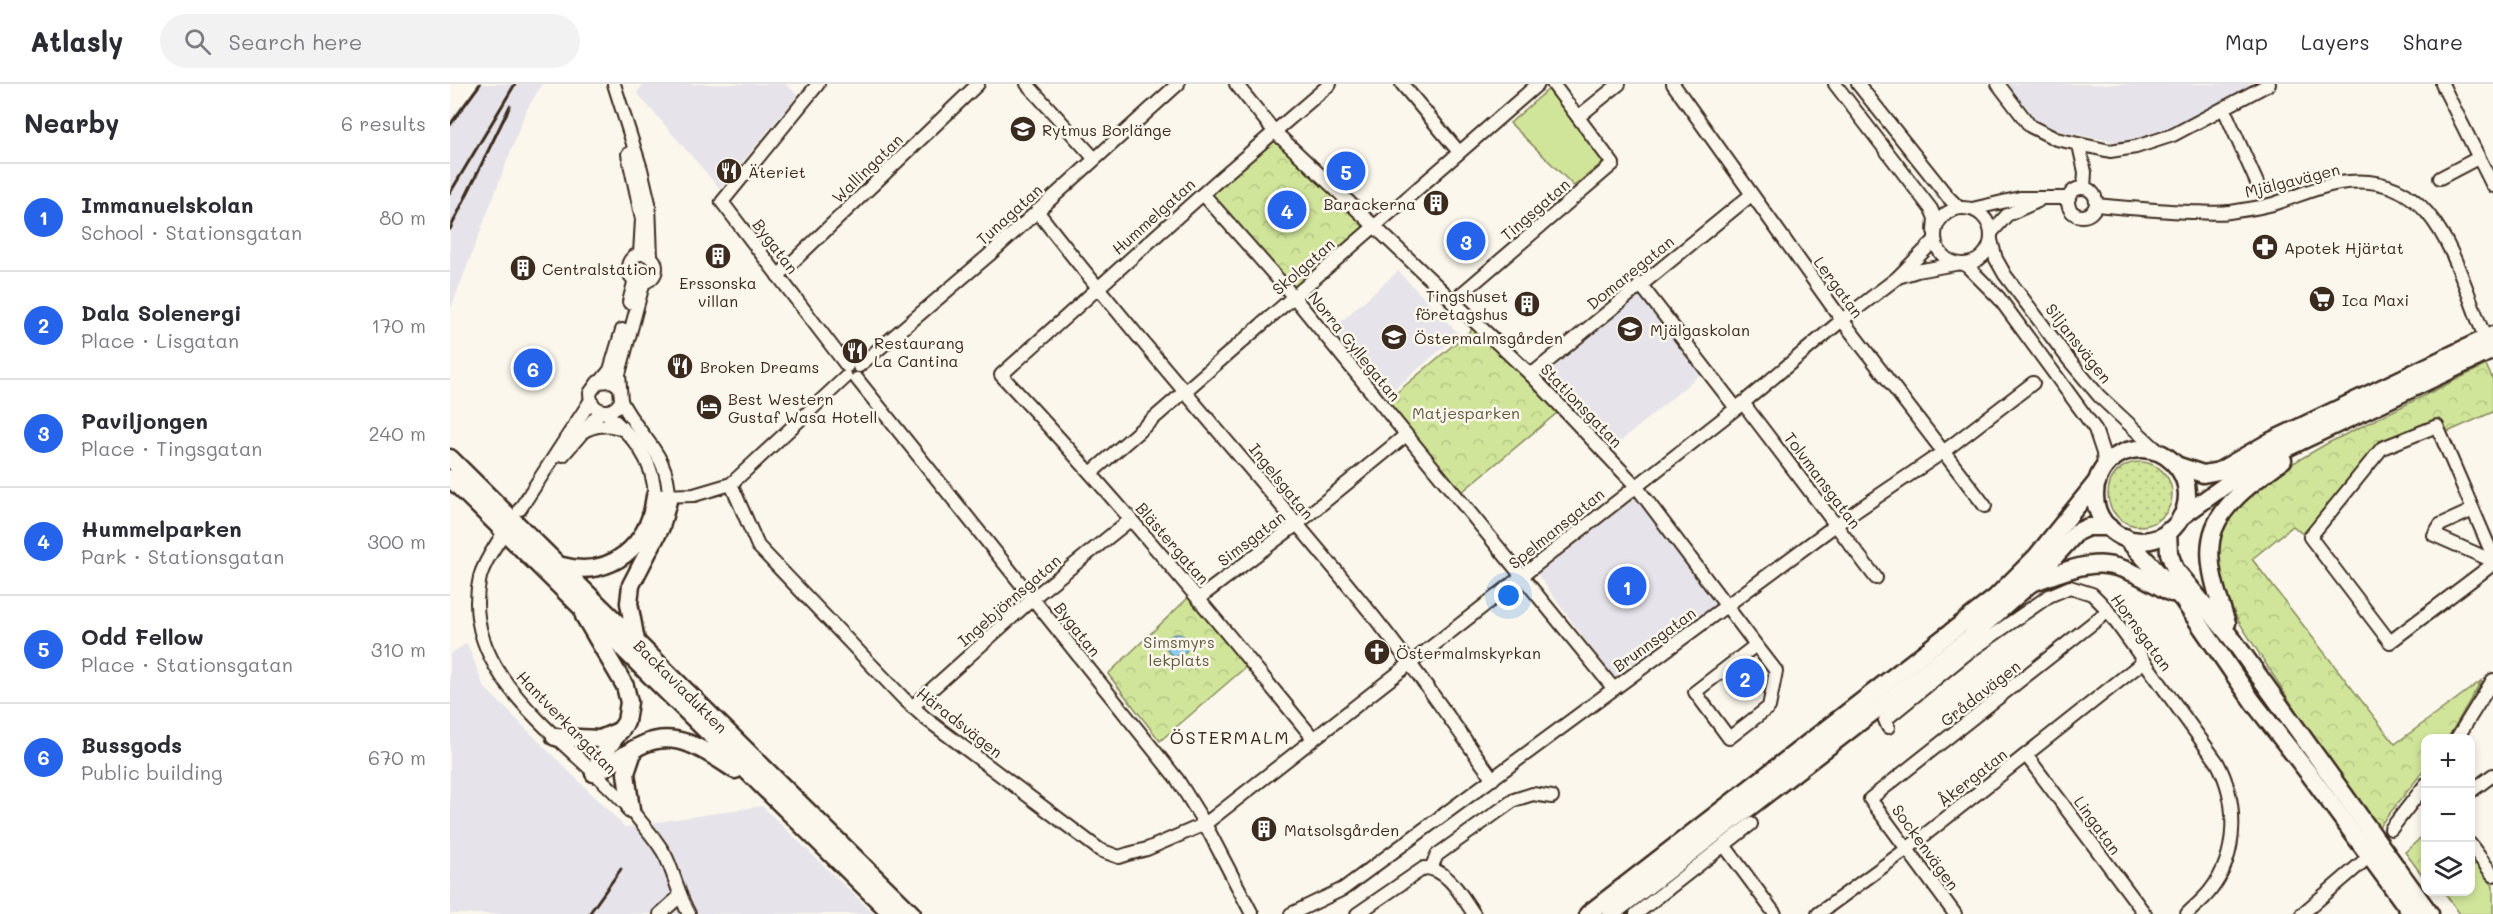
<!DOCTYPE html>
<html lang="en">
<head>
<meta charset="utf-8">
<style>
	:root { --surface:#fff; --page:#f2f2f3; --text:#2b2b33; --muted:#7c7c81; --line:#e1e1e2; --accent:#2563eb }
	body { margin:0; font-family:Mali,sans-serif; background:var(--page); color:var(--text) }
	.controls { position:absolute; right:18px; bottom:18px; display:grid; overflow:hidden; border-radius:12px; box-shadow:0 3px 9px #0003 }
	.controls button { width:54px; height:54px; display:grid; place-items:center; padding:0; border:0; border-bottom:2px solid var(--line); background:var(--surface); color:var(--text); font:30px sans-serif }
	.you { position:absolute; left:1059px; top:512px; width:21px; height:21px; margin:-15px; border:4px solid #fff; border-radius:50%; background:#1a73e8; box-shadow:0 0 0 9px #1a73e833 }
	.badge { display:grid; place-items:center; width:39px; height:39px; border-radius:50%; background:var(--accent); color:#fff; font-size:20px; font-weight:700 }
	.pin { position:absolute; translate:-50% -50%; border:3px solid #fff; box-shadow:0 2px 6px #0006 }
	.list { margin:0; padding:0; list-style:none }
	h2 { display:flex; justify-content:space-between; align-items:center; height:78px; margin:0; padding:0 24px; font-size:26px }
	h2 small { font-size:20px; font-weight:400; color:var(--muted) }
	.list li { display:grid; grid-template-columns:39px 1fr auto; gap:18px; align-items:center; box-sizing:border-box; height:108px; padding:0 24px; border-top:2px solid var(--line) }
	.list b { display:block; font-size:22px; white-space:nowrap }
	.list p { margin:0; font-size:20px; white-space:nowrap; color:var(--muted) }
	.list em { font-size:20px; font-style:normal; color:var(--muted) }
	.icon { flex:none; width:33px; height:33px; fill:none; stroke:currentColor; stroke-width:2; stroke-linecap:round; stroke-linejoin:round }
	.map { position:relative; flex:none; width:2043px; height:830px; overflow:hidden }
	header { display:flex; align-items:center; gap:36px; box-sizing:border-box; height:84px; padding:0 30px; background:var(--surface); border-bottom:2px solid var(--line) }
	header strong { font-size:28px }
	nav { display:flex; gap:33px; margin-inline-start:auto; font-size:21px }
	.search { width:420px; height:54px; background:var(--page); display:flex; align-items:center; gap:15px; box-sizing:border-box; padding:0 21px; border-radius:33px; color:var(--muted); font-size:22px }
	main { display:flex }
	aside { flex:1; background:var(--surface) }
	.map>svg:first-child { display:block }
	.built { fill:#e6e4ea }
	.grass { fill:url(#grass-dots); stroke:#86885c; stroke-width:1.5 }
	.park { fill:url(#park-crowns); stroke:#86885c; stroke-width:1.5 }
	.garden { fill:#d1e59a; stroke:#86885c; stroke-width:1.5 }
	.water { fill:url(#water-waves); stroke:#6d8c9b; stroke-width:1.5 }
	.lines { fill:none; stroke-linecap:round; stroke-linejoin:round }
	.minor-casing { stroke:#3b2a1e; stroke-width:16 }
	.highway-casing { stroke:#3b2a1e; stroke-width:21 }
	.minor { stroke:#fbf7ec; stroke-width:12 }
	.highway { stroke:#fbf7ec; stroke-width:16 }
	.rail { stroke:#3b2a1e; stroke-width:3 }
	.labels { text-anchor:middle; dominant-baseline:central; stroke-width:5; stroke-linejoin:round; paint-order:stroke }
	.poi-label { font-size:16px; fill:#3b2a1e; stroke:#fbf7ec; text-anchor:start }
	.street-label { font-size:16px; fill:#3b2a1e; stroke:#fbf7ec }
	.park-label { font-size:16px; fill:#60593d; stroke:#fbf7ec }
	.neighbourhood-label { font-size:18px; letter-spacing:1.5px; fill:#3b2a1e; stroke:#fbf7ec }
</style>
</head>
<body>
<header>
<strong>Atlasly</strong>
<div class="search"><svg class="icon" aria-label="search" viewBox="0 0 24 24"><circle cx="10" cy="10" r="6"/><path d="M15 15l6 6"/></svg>Search here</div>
<nav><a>Map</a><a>Layers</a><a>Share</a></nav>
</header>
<main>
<aside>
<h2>Nearby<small>6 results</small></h2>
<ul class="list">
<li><span class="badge">1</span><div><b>Immanuelskolan</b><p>School · Stationsgatan</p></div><em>80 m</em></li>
<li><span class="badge">2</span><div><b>Dala Solenergi</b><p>Place · Lisgatan</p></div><em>170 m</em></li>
<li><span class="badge">3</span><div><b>Paviljongen</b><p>Place · Tingsgatan</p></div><em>240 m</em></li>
<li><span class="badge">4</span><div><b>Hummelparken</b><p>Park · Stationsgatan</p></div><em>300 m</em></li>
<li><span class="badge">5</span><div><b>Odd Fellow</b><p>Place · Stationsgatan</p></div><em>310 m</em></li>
<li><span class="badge">6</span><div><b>Bussgods</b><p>Public building</p></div><em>670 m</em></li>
</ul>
</aside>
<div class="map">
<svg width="2043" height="830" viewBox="0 0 2043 830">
	<defs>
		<pattern id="grass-dots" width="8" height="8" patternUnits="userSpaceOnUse" patternTransform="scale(1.5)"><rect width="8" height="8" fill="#d1e59a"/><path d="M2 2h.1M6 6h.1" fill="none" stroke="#b4c584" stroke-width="1.8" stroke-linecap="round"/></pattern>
		<pattern id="park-crowns" width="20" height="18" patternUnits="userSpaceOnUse" patternTransform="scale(1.5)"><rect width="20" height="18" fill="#d1e59a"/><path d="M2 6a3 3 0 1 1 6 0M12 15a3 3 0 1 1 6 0" fill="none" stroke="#b4c584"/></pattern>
		<pattern id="water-waves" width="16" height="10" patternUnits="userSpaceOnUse" patternTransform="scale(1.5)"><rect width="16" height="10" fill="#8ecdef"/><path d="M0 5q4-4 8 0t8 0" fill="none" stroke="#7bb0cc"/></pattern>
	</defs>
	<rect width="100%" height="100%" fill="#fbf7ec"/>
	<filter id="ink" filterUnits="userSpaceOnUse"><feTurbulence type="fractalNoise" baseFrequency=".0167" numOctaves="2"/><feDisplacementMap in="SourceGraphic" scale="12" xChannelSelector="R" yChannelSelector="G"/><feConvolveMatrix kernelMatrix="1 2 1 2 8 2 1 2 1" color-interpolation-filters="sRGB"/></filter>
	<g filter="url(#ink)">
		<g class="built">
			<polygon points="28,0 92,0 76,27 0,227 0,35"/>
			<polygon points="193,0 335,0 348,11 270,105 187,9"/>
			<polygon points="1557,0 1807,0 1729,42 1672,59 1587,43"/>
			<polygon points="948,187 1009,250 934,314 917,293 922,288 896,256 889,261 879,248"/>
			<polygon points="1189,203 1254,287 1158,368 1083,291"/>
			<polygon points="1180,412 1187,412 1268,521 1171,592 1161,592 1088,491 1089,486"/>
			<polygon points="17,559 34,603 175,743 312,722 424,830 0,830 0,570"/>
		</g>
		<circle class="grass" cx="1690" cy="410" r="32"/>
		<g class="park">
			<polygon points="824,47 924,142 843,212 753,110"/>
			<polygon points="1027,241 1113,324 1007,412 932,321"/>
			<polygon points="2036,281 2043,296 2043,328 1995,349 1989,336 1930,361 1856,453 1843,442 1802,475 1945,660 2032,596 1998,654 1976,654 1975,685 1928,744 1846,627 1789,538 1776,512 1765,463 1773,439 1786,422 1826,389 1878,359"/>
			<polygon points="740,512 797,582 710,657 658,590"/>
			<polygon points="1975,750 1975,795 1955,768"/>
		</g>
		<g class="garden">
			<polygon points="1101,3 1158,74 1124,102 1060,39"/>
			<polygon points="2027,779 2043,802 2043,830 2010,830 1994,808 2020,808 2021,783"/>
		</g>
		<circle class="water" cx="727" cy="561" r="11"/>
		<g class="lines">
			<defs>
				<g id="minor">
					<polyline points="164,0 191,85 199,119 201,174"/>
					<polyline points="368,0 272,118 397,282"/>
					<polyline points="577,0 644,74"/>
					<polyline points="786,0 824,47 1081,291 1186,402 1306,561 1326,587 1319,623 1279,654 1245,608 1306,561"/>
					<polyline points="952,0 1009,68"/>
					<polyline points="1223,0 1392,236 1535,422"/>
					<polyline points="1385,0 1481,125 1485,134 1484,147"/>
					<polyline points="1408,0 1498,113 1509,124"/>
					<polyline points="1548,0 1580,42 1606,55 1660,67 1686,63 1723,51 1819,0"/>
					<polyline points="1992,0 2043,102"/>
					<polyline points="1774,25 1807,99"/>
					<polyline points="1128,33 1169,0"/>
					<polyline points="1629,61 1635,88 1634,104"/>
					<polyline points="178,70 192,135 190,170"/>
					<polyline points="1990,94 2028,74"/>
					<circle cx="1632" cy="118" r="14"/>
					<polyline points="753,110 843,212 1164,605"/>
					<path d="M1646 121C1678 124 1710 127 1742 128 1754 128 1767 130 1779 128 1793 126 1809 124 1823 120 1845 113 1866 103 1889 99 1986 84 2004 177 2032 246"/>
					<circle cx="1513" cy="152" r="28"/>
					<polyline points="1522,125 1570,114 1619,114"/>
					<path d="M587 127C690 260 804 386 911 517 958 574 1000 635 1043 695"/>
					<polyline points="1541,149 1557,131 1588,117"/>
					<polyline points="1541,156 1546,175 1555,191 1619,276 1649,312 1710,369"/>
					<circle cx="192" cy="184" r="14"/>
					<polyline points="1516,181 1549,214 1645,345 1653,369 1654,384"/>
					<polyline points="328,192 528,0"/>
					<polyline points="1451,192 1467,187 1505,180"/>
					<polyline points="1190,200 1286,324"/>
					<polyline points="179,218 185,195"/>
					<polyline points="1002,218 1163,80 1103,0"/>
					<polyline points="409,282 539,171 728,0"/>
					<polyline points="1081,291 1301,111"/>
					<polyline points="407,295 727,695 755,740 802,830"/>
					<polyline points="152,296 160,286 172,246"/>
					<path d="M170 303 162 297 148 298 140 309C140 328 161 334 171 317L169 290 194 197"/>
					<path d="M171 317C188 352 219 369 219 413"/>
					<polyline points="1293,319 1426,494"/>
					<path d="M155 328C183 353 203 373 205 412L244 411 281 400 396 293"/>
					<path d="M136 346C148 340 161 340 174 346"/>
					<polyline points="113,371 151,327"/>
					<polyline points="641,389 1088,0"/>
					<polyline points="281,400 308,462 453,614 475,634 650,766 669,773 678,770 697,765 755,740 1293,319 1392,236 1447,194 1484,157"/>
					<polyline points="70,425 141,316"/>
					<polyline points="2023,426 1990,441 1984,451 2043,477"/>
					<path d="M51 453C43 466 34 478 30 493 6 595 128 662 182 727 193 741 210 759 217 775 225 793 229 812 239 830"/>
					<polyline points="2043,472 1987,342 1932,364 1860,453 1940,558 2043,480"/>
					<polyline points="749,514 846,441 956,351"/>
					<polyline points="462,623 589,509 680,436"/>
					<path d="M1438 643 1435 636 1516 570 1599 512 1620 503 1642 510 1655 523 1767 678C1788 717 1789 770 1760 807 1754 815 1745 822 1737 830"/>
					<path d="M863 654C762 530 660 407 551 291L765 99 880 0"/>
					<polyline points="2007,654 2043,596"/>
					<polyline points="1576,671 1695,830"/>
					<polyline points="2020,708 2043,691"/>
					<polyline points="1941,745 1976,700"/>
					<polyline points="2020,760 2043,791"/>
					<polyline points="1274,761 1325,830"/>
					<polyline points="981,784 987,771 1064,716 1083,710 1102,713"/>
					<polyline points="210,830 229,813"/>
					<polyline points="841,830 893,805 1387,440 1493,368 1583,299"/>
					<path d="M907 830 974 784C998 784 1012 813 1024 830"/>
					<polyline points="1186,830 1301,740"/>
					<polyline points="1368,830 1457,765 1693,578"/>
					<polyline points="1505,830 1420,715 1658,527"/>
					<polyline points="1852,830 1915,776"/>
				</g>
				<g id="highway">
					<circle cx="1691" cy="411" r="46"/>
					<polyline points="0,374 462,830"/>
					<polyline points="1726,381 1753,390 1769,387 1821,357 2043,251"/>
					<polyline points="0,394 442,830"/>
					<polyline points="1731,433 1795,387 1826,369 2043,266"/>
					<polyline points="1718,447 1719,469 1725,485 1783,556 1980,830"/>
					<polyline points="1675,453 1733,516 1803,618 1860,691 1962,830"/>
					<path d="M112 482C161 495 200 461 205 412"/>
					<path d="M1582 499C1649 473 1659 473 1721 509"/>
					<polyline points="134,532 175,602 179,618 176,638 149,676 144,689"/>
					<path d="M1777 539C1744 449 1758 430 1833 376"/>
					<polyline points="186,557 179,519 181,501 211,443 219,413"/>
					<polyline points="105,653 150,655 171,646"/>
					<path d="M144 689C162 681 176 668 194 660 227 645 258 668 285 686"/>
					<polyline points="181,726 176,689 184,665"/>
					<polyline points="1138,830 1546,513 1586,473 1648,396"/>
					<polyline points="1161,830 1519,554 1581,499 1627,448 1638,443 1659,443"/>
				</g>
			</defs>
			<use href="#minor" class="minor-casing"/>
			<use href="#highway" class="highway-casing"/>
			<use href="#minor" class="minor"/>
			<use href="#highway" class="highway"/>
			<g class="rail">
				<polyline points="0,41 30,0"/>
				<polyline points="0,109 65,0"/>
				<polyline points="0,145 60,22"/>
				<polyline points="139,830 171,785"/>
			</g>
		</g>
	</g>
	<defs>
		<symbol id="school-disc" viewBox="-11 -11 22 22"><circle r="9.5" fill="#3b2a1e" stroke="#fbf7ec"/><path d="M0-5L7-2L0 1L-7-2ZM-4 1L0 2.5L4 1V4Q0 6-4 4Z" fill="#fff"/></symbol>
		<symbol id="restaurant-disc" viewBox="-11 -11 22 22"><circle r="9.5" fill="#3b2a1e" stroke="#fbf7ec"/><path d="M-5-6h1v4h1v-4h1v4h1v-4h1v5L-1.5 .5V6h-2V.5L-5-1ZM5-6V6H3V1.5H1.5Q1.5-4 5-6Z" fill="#fff"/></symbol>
		<symbol id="building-disc" viewBox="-11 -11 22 22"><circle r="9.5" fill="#3b2a1e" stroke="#fbf7ec"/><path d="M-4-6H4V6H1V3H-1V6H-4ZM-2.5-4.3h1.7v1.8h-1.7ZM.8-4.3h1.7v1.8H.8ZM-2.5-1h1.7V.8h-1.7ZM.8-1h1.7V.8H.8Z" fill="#fff"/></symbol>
		<symbol id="pharmacy-disc" viewBox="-11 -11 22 22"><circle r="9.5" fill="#3b2a1e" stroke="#fbf7ec"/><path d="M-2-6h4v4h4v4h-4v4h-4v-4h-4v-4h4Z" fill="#fff"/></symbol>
		<symbol id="supermarket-disc" viewBox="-11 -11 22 22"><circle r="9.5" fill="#3b2a1e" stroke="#fbf7ec"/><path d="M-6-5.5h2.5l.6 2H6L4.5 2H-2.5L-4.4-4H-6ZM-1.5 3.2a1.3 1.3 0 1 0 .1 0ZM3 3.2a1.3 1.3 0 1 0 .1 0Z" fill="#fff"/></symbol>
		<symbol id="hotel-disc" viewBox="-11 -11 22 22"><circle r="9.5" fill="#3b2a1e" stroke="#fbf7ec"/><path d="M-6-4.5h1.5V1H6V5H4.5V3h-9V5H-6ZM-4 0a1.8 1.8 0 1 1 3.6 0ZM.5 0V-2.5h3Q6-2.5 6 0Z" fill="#fff"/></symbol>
		<symbol id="church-disc" viewBox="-11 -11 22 22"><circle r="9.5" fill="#3b2a1e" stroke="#fbf7ec"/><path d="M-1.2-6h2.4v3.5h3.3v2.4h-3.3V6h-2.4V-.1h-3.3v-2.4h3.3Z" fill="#fff"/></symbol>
	</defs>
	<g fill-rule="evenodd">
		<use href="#school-disc" x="558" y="30" width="30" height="30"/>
		<use href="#restaurant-disc" x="264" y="72" width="30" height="30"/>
		<use href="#building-disc" x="971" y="104" width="30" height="30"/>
		<use href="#pharmacy-disc" x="1800" y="148" width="30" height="30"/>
		<use href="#building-disc" x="253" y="157" width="30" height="30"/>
		<use href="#building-disc" x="58" y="169" width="30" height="30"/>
		<use href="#supermarket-disc" x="1857" y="200" width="30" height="30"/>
		<use href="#building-disc" x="1062" y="205" width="30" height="30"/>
		<use href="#school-disc" x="1165" y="230" width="30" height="30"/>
		<use href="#school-disc" x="929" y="238" width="30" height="30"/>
		<use href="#restaurant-disc" x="390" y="252" width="30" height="30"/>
		<use href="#restaurant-disc" x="215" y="267" width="30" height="30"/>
		<use href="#hotel-disc" x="244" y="308" width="30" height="30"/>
		<use href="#church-disc" x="912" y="553" width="30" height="30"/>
		<use href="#building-disc" x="799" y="730" width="30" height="30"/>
	</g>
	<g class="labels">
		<g class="poi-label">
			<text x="592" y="45">Rytmus Borlänge</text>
			<text x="298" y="87">Äteriet</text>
			<text x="966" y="119" text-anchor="end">Barackerna</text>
			<text x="1834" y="163">Apotek Hjärtat</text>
			<text x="92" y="184">Centralstation</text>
			<text x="268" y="198" text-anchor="middle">Erssonska<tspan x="268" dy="18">villan</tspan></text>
			<text x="1058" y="211" text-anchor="end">Tingshuset<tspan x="1058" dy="18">företagshus</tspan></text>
			<text x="1892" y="215">Ica Maxi</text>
			<text x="1200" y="245">Mjälgaskolan</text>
			<text x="964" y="253">Östermalmsgården</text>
			<text x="424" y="258">Restaurang<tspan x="424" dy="18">La Cantina</tspan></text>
			<text x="250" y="282">Broken Dreams</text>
			<text x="278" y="314">Best Western<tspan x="278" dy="18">Gustaf Wasa Hotell</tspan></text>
			<text x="946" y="568">Östermalmskyrkan</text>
			<text x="834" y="745">Matsolsgården</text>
		</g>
		<g class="street-label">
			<text transform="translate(417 84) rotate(-44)">Wallingatan</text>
			<text transform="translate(1842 96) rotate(-14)">Mjälgavägen</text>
			<text transform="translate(1085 125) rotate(-41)">Tingsgatan</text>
			<text transform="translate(559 130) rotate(-42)">Tunagatan</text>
			<text transform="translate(703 132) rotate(-42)">Hummelgatan</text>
			<text transform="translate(326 162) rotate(53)">Bygatan</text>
			<text transform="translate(853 182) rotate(-41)">Skolgatan</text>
			<text transform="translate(1180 188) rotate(-39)">Domaregatan</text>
			<text transform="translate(1389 203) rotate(54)">Lergatan</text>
			<text transform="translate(1629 259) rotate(52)">Siljansvägen</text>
			<text transform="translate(905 262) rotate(51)">Norra Gyllegatan</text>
			<text transform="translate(1132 321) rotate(46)">Stationsgatan</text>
			<text transform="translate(1373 396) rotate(53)">Tolvmansgatan</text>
			<text transform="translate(832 397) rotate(51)">Ingelsgatan</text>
			<text transform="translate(1106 444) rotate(-39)">Spelmansgatan</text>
			<text transform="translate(801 454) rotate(-37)">Simsgatan</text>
			<text transform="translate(723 459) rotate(49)">Blästergatan</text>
			<text transform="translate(559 516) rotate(-41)">Ingebjörnsgatan</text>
			<text transform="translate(628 545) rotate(52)">Bygatan</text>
			<text transform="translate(1692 548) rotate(54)">Hornsgatan</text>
			<text transform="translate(1204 555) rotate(-36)">Brunnsgatan</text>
			<text transform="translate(231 602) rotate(45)">Backaviadukten</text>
			<text transform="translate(1530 609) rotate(-38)">Grådavägen</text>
			<text transform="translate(117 638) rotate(46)">Hantverkargatan</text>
			<text transform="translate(510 638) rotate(38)">Häradsvägen</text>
			<text transform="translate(1522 693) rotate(-38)">Åkergatan</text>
			<text transform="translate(1648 741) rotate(54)">Lingatan</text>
			<text transform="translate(1476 763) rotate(54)">Sockenvägen</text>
		</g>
		<g class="park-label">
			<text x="1016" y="328">Matjesparken</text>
			<text x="729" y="557">Simsmyrs<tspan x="729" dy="18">lekplats</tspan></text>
		</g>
		<g class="neighbourhood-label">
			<text x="780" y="653">ÖSTERMALM</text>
		</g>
	</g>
</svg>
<div class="controls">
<button>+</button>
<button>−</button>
<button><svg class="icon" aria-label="layers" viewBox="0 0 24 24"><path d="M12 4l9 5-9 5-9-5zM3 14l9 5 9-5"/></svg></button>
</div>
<div class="you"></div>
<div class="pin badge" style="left:1177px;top:502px">1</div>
<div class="pin badge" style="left:1295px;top:594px">2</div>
<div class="pin badge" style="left:1016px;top:157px">3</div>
<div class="pin badge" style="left:837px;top:126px">4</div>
<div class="pin badge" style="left:896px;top:87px">5</div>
<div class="pin badge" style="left:83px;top:284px">6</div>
</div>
</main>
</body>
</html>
